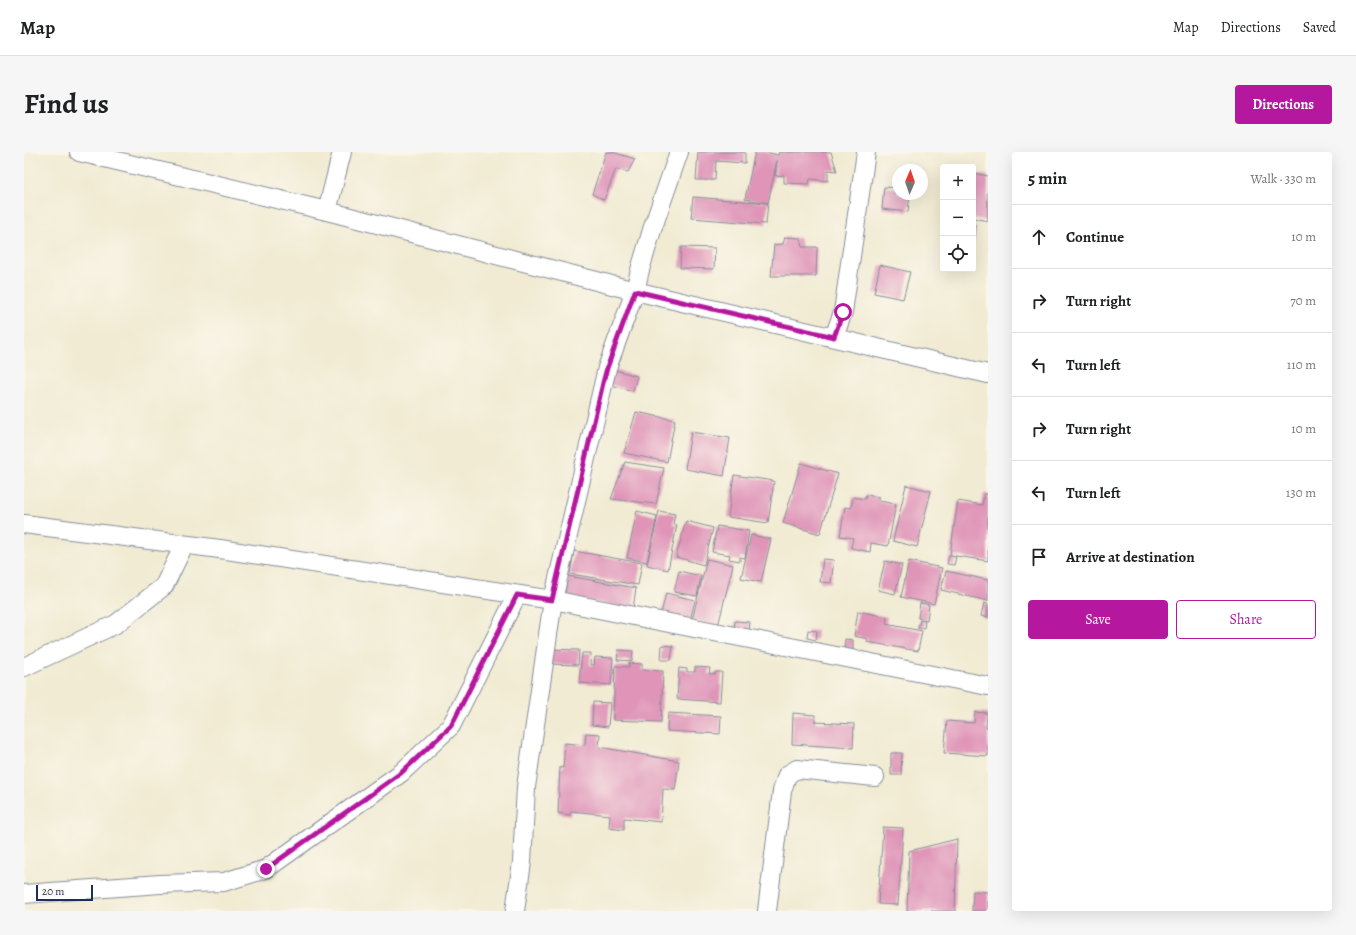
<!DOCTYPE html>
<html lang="en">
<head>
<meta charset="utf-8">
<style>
	:root { --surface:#fff; --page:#f6f6f6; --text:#202124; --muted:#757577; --line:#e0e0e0; --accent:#b5179e }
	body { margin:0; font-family:Alegreya,serif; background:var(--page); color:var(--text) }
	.controls { position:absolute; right:12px; top:12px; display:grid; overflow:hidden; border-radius:4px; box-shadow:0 4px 16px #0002 }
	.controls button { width:36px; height:36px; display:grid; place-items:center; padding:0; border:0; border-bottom:1px solid var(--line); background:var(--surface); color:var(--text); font:20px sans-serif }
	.compass { position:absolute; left:868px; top:12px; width:36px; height:36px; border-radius:50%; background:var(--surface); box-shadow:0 4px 16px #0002; rotate:2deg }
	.scale { position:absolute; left:12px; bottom:10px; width:57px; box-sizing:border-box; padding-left:4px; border:2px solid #1b2f5e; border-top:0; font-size:11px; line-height:14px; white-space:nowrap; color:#1b2f5e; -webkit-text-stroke:3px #fbf7ec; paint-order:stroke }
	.stop { position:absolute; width:12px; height:12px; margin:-9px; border:3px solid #b5179e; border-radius:50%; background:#fff }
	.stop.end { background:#b5179e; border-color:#fff; box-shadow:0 1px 4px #0008 }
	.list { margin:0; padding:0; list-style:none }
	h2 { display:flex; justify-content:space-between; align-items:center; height:52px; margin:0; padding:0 16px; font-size:17px }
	h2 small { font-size:13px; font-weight:400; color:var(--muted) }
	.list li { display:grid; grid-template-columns:26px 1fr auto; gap:12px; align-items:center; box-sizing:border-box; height:64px; padding:0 16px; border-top:1px solid var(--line) }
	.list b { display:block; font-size:15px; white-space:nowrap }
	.list em { font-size:13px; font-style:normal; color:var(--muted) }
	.actions { display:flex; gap:8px; padding:12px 16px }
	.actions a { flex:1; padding:9px 0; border:1px solid var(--accent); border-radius:4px; text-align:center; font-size:14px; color:var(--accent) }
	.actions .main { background:var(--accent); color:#fff }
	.icon { flex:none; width:22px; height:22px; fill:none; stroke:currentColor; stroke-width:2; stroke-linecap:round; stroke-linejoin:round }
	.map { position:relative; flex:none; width:964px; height:759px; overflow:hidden; border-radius:4px }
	header { display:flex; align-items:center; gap:24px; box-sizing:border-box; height:56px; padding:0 20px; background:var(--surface); border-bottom:1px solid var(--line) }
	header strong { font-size:19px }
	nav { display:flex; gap:22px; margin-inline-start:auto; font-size:14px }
	.intro { display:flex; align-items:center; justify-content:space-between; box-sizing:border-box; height:96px; padding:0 24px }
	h1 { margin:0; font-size:28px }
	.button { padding:10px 18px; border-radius:4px; background:var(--accent); color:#fff; font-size:14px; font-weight:700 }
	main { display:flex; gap:24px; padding:0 24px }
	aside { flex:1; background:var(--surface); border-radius:4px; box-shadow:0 4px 16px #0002 }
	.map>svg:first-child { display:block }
	.building { fill:#df94b8 }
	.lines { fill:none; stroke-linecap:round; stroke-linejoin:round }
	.minor-casing { stroke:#868d98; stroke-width:20 }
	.minor { stroke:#fff; stroke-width:18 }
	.route { stroke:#b5179e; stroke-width:5 }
</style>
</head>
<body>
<header>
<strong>Map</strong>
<nav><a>Map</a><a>Directions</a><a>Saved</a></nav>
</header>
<div class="intro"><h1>Find us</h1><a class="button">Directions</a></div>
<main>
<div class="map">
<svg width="964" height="759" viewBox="0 0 964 759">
	<rect width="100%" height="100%" fill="#fbf7ec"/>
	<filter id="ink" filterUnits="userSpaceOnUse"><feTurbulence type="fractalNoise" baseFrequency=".025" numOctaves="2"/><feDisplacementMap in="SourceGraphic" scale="8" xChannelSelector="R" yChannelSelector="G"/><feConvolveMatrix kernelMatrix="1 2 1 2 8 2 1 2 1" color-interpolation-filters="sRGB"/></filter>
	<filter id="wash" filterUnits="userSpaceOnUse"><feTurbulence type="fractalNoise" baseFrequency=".012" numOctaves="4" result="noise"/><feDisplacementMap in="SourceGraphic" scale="16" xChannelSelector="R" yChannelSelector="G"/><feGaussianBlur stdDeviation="0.9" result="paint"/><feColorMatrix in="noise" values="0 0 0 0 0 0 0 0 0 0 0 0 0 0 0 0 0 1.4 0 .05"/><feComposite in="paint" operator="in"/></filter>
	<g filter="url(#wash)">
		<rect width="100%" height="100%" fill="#f1ebd3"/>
		<g id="blocks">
			<g class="building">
				<polygon points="582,0 588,0 611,7 604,20 592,17 580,48 568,42"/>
				<polygon points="674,0 721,0 721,11 692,9 691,28 672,28"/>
				<polygon points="731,0 741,0 754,3 755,0 807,0 813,19 804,18 804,29 786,27 785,32 760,31 760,23 751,24 753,8 744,51 742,72 667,66 669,45 744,51 721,47"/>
				<polygon points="949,21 964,24 964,69 949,66"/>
				<polygon points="860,35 874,36 874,42 886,42 884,60 858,57"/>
				<polygon points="949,74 952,75 950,91 949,91"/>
				<polygon points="761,85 776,86 778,95 793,95 792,124 747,124 750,93 759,92"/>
				<polygon points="657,95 691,96 690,117 656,116"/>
				<polygon points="856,113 886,120 879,147 850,141"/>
				<polygon points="583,216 613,224 609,239 579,231"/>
				<polygon points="612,260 651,268 643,310 600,301"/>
				<polygon points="667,280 706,286 700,324 661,317"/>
				<polygon points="601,310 640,316 632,352 587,347"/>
				<polygon points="777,311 814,322 796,382 759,371"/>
				<polygon points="710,323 750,329 744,371 704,365"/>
				<polygon points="882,333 907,339 893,395 869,389"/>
				<polygon points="960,342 964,342 964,409 926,403 934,349 958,353"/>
				<polygon points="842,343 855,345 855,349 872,352 864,394 847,391 846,400 827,396 829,386 816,384 821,355 827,356 829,345 841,347"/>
				<polygon points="613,359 633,364 623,410 603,406"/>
				<polygon points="635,359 651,362 649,372 653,373 644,418 623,413"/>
				<polygon points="662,369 689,376 680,413 652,405"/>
				<polygon points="693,374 725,379 721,406 716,405 716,409 705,407 706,403 688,400"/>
				<polygon points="727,383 747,387 737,430 717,426"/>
				<polygon points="550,399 618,411 614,433 546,422"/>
				<polygon points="925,404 932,405 930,413 923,412"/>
				<polygon points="683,407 709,413 694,474 668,468"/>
				<polygon points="799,407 810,408 807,431 796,430"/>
				<polygon points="861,409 878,413 871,442 854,438"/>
				<polygon points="885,409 918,416 910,452 877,445"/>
				<polygon points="655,419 677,424 673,444 650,440"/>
				<polygon points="922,419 964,428 964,449 917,438"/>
				<polygon points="544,424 612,436 609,457 540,445"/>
				<polygon points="642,441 671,448 666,468 637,462"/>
				<polygon points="896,451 905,453 903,468 894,466"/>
				<polygon points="960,451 964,452 964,466 957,464"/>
				<polygon points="834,459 863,465 862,472 898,479 894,499 843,490 844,487 830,484"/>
				<polygon points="896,468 901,469 900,476 894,476"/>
				<polygon points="711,469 726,470 725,480 710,479"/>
				<polygon points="784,478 793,479 792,488 783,486"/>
				<polygon points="821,487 829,488 829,498 820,498"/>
				<polygon points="638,493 649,494 647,508 637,508"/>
				<polygon points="524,497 555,498 554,513 523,512"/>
				<polygon points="594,498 609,499 608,509 593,508"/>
				<polygon points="558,501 567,501 566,513 570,513 571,505 589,506 587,533 555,531"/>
				<polygon points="605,511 618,512 618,518 639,519 637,570 589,568 591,514 605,515"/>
				<polygon points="671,515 686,516 685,522 691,522 692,520 698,520 696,550 653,547 655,516 663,517 663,520 671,520"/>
				<polygon points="569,550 586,551 584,575 568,573"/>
				<polygon points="951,560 963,561 962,576 964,576 964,604 920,601 923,569 950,571"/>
				<polygon points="644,561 697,564 696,582 643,579"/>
				<polygon points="769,561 791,563 791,570 830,572 829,596 768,592"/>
				<polygon points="562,581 576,582 575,595 655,609 651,638 639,637 637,670 600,666 600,678 585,676 586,663 547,659 546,663 534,661 536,615 539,616 541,591 561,593"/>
				<polygon points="867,601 878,601 877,623 867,623"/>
				<polygon points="859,675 879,676 874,753 854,752"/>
				<polygon points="933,687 931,759 883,759 885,699"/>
				<polygon points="949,739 964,740 964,759 948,759"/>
			</g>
		</g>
	</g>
	<g filter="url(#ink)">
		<use href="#blocks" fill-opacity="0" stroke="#868d98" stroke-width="1"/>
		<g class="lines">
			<defs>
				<g id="minor">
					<polyline points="55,0 303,59"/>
					<polyline points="318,0 303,59 611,139 964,222"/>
					<polyline points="810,185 819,160 842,0"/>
					<polyline points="0,372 196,397 529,448 964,534"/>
					<polyline points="0,515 92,472 140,434 160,393"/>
					<polyline points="0,742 136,732 200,730 242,717 377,621 427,574 493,443"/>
					<polyline points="491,759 498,710 502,635 529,448 583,216 611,139 616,118 628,78 655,0"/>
					<polyline points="743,759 758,639 763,623 773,617 851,625"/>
				</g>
			</defs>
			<use href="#minor" class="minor-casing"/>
			<use href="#minor" class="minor"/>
		</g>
	</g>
	<g class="lines" filter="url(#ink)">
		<polyline class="route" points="242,717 377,621 427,574 493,443 528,448 579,231 583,216 611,139 810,185 819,160"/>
	</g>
</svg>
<div class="controls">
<button>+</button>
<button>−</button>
<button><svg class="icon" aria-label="locate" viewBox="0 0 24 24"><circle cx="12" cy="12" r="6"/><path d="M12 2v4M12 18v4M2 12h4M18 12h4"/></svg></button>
</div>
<svg class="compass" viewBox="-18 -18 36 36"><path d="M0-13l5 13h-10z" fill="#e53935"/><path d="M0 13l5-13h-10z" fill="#757577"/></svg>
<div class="scale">20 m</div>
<div class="stop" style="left:819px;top:160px"></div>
<div class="stop end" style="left:242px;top:717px"></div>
</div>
<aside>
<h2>5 min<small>Walk · 330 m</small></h2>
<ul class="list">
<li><svg class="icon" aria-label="ahead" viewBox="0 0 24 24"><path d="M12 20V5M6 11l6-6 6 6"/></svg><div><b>Continue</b></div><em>10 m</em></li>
<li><svg class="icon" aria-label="right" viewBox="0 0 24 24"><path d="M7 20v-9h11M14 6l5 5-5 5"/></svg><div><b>Turn right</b></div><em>70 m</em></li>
<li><svg class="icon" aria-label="left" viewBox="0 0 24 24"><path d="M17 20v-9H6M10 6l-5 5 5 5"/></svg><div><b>Turn left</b></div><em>110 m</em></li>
<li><svg class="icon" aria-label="right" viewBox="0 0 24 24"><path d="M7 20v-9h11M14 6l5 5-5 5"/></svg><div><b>Turn right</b></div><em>10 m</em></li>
<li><svg class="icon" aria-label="left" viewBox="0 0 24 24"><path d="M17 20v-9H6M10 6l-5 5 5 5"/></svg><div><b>Turn left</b></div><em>130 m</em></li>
<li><svg class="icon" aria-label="arrive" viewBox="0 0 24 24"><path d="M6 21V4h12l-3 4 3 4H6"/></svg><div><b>Arrive at destination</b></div></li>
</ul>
<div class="actions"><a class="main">Save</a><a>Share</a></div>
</aside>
</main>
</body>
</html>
